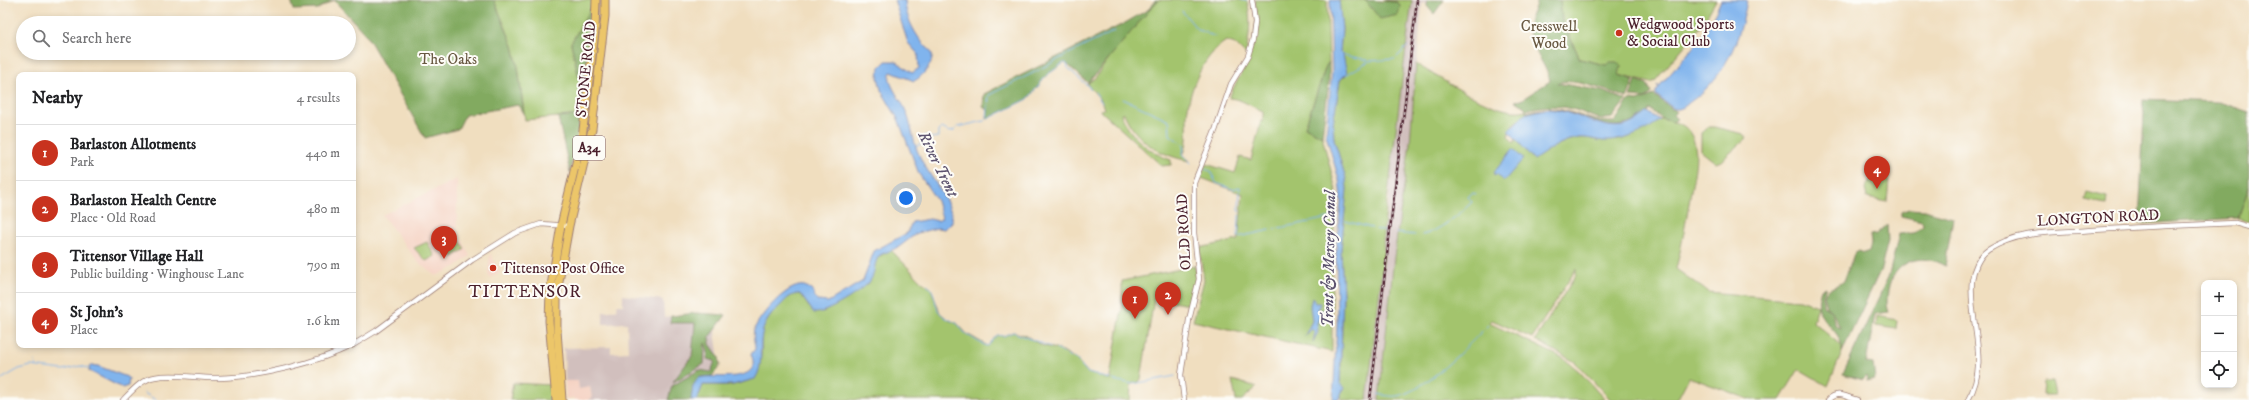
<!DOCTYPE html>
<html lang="en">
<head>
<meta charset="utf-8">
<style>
	:root { --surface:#fff; --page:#f2f2f2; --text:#202124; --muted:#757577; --line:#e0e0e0; --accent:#c8321e }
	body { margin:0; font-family:"IM FELL DW Pica",serif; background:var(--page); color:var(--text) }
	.controls { position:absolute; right:12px; bottom:12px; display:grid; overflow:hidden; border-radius:8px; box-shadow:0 2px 6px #0003 }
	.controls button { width:36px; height:36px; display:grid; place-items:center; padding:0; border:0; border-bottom:1px solid var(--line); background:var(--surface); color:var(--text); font:20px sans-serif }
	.you { position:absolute; left:906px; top:198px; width:14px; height:14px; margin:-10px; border:3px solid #fff; border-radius:50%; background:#1a73e8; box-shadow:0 0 0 6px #1a73e833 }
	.badge { display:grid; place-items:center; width:26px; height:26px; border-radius:50%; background:var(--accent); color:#fff; font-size:13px; font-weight:700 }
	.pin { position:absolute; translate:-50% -33px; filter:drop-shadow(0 1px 2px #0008) }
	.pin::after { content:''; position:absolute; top:21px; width:14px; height:12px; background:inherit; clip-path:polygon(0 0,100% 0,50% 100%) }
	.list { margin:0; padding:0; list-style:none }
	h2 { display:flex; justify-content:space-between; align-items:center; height:52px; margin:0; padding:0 16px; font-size:17px }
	h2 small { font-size:13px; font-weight:400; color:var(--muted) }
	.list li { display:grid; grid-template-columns:26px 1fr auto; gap:12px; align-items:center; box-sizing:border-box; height:56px; padding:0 16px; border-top:1px solid var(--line) }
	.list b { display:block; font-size:15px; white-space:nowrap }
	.list p { margin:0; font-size:13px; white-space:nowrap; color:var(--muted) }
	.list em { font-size:13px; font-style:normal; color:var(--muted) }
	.icon { flex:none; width:22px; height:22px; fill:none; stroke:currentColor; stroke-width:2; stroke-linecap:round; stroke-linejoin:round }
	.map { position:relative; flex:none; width:2249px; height:400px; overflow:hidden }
	.search { position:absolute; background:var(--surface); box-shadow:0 2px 6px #0003; left:16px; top:16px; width:340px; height:44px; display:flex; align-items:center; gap:10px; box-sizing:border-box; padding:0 14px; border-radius:22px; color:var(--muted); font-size:15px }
	.panel { position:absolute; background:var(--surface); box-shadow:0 2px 6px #0003; left:16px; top:72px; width:340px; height:276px; border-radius:8px }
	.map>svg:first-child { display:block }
	.built { fill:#f5d2c2 }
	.industrial { fill:#d1bfbd }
	.green { fill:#a3c46d; stroke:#76724c }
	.forest { fill:#82aa60; stroke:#666446 }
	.water { fill:#80b4ed; stroke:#656a8c }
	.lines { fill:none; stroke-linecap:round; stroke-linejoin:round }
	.stream { stroke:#80b4ed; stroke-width:1 }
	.minor-casing { stroke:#9d7e75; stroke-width:6 }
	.highway-casing { stroke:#9d7e75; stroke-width:9 }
	.minor { stroke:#fff; stroke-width:4.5 }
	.highway { stroke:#ecc669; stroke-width:7 }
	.rail-casing { stroke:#4a1f2b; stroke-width:2.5 }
	.rail { stroke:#fdfcf7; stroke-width:1; stroke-dasharray:3; stroke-linecap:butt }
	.poi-dot { fill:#c8321e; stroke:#fdfcf7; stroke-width:1.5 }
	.labels { text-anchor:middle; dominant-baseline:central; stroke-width:4; stroke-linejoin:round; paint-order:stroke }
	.shield { fill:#fdfcf7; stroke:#806168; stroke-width:1 }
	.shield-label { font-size:14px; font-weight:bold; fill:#4a1f2b }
	.poi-label { font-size:15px; fill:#4a1f2b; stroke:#fdfcf7; text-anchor:start }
	.park-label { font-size:15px; fill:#695942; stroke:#fdfcf7 }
	.street-label { font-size:15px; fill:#4a1f2b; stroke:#fdfcf7 }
	.water-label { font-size:16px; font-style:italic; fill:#5d536f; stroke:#fdfcf7 }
	.quarter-label { font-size:17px; letter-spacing:1px; fill:#4a1f2b; stroke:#fdfcf7 }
</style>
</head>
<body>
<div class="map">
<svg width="2249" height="400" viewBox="0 0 2249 400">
	<rect width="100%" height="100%" fill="#fdfcf7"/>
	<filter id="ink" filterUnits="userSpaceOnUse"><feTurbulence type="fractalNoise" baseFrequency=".025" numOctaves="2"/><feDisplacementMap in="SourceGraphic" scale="8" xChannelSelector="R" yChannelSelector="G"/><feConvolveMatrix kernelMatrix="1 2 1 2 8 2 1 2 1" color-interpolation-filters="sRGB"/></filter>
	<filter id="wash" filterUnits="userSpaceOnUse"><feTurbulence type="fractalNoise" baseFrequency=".012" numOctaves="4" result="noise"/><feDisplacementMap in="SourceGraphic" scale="16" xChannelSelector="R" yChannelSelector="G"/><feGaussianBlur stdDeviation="0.9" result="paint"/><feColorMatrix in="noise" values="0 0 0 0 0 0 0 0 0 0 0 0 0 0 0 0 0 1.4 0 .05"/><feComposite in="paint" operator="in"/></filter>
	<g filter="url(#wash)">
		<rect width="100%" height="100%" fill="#f0debf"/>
		<g class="built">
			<polygon points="457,179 457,227 456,227 470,256 455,267 436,276 418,262 382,215"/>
			<polygon points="490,253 500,272 490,278 488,274"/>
			<polygon points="565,381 579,381 579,388 590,386 592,398 588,400 575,400 574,398 566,399"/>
		</g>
		<g class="industrial">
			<polygon points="1412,0 1427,0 1427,4 1422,3 1422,5 1410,143 1394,257 1379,400 1367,400 1384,254 1383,235 1389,202 1392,156"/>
			<polygon points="623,295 663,300 664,317 696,313 726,315 715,331 720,366 712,376 705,377 693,386 691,400 588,400 592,398 590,387 579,389 578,381 565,381 564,348 611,347 611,353 628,352 627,323 603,324 603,312 617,310 617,305 623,305"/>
		</g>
		<g class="green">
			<polygon points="494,0 593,0 593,5 571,43 581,87 581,115 525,120 518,67 513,46"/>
			<path d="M1158 0H1241L1247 1C1252 20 1249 37 1246 55L1235 44 1226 41C1203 56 1189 89 1187 116 1187 128 1189 145 1183 155L1190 161C1161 156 1135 141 1124 113H1121C1127 135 1150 153 1171 160V165L1162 166 1102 112 1101 110 1104 109 1101 100 1087 84 1095 78 1114 51Z"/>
			<path d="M1255 0H1327L1329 62 1326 66 1305 127 1322 136 1337 194 1332 253V352L1193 321 1204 280 1199 248 1238 240 1243 194 1199 177 1206 164 1235 173 1240 157 1251 160 1261 121 1263 122V111C1251 107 1243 99 1229 98 1234 85 1242 74 1247 62 1256 42 1257 21 1255 0Z"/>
			<polygon points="1339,0 1365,0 1369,5 1398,2 1383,0 1412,0 1383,235 1384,254 1367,400 1342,400 1340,392 1343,295 1341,250 1347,190 1346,179 1334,139 1333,124 1340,80 1346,75 1343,55 1340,52 1342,29"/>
			<polygon points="1560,0 1716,0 1702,25 1655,81 1651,83 1619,75 1606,65 1580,59 1562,20"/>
			<path d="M1416 64C1439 77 1500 119 1526 110L1527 114 1513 124 1508 136 1514 143 1516 139 1534 159C1549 150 1568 136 1587 138 1598 139 1607 142 1618 140 1634 137 1648 126 1662 119 1670 121 1682 123 1687 129 1703 147 1693 176 1690 197 1686 222 1682 245 1676 269L1708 292 1800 300 1818 306 1813 322 1844 348 1828 386 1799 369 1780 400H1751L1689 377 1677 400H1611L1575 362 1535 340 1576 275V269L1532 338 1492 320 1489 323 1563 358 1579 371 1605 400H1379L1394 257 1410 143Z"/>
			<polygon points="1708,127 1714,127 1744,134 1747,138 1721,161 1716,163 1701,151 1701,133"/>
			<polygon points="1882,169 1890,169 1887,202 1867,198 1865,188 1874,174"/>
			<polygon points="2249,187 2249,221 2238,218"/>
			<polygon points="2087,192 2107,197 2106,205 2085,201"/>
			<polygon points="454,231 465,249 453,257 441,238"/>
			<polygon points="427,242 435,256 426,261 414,248"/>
			<path d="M891 250 922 282 931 288 940 313 949 320 957 323 967 334 988 346 997 335 1003 336 1013 332 1025 335 1041 345 1063 351 1077 360 1088 373 1112 380 1110 377 1122 308V281L1195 266 1196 284 1190 305 1154 299 1141 379 1139 382 1131 384 1130 400H697L703 385H733L748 381C752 375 759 367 760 359 763 351 760 341 762 331 766 319 786 292 800 294L809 307 823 312 846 299 869 283 877 257Z"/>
			<polygon points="1877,316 1897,320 1896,329 1876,326"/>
			<polygon points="1232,380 1257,387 1242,400 1236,400"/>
			<polygon points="2043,382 2052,382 2055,395 2042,395"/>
			<polygon points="513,383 551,385 552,400 510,400"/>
		</g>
		<g class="forest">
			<polygon points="291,0 334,0 318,9 294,10"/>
			<polygon points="334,0 494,0 513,46 518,67 524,115 518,105 465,115 458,129 425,138 367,36"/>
			<polygon points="1155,0 1158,0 1088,83 1067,64 1064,63 1047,75 1028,99 987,119 988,110 983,107 984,94 1125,23 1149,9"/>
			<polygon points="1365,0 1395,2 1398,2 1400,6 1398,15 1380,19"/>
			<polygon points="1427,0 1444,0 1434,14 1427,6"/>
			<path d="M1537 0H1560L1562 20 1580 59 1606 65 1610 62H1617L1621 66 1619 75 1634 80 1627 98C1611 92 1573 77 1557 83L1602 91 1626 100 1612 118C1598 121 1591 116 1579 111 1562 105 1544 105 1526 110L1525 107 1515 101 1521 100 1550 81C1546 63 1528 46 1529 28 1529 19 1535 8 1537 0Z"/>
			<polygon points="593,5 581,115 570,173 558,117 581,115 581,87 571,43"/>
			<polygon points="1329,62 1329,82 1322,136 1305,127 1326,66"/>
			<polygon points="1636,80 1647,84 1652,93 1645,98 1630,97"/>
			<path d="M1654 95 1676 112 1673 115 1677 119 1673 122 1662 119 1650 109C1647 114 1642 116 1638 119 1609 138 1585 112 1555 109 1547 109 1536 112 1527 114V112C1567 101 1580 123 1615 122L1629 100 1638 101Z"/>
			<polygon points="2142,99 2219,102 2249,112 2249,187 2238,218 2139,224 2144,113"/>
			<path d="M1909 209 1924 210 1953 218 1945 266C1920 251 1893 262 1888 291 1887 298 1886 305 1889 312L1875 314 1866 363 1873 364 1875 379 1867 381 1866 376 1862 380 1843 374 1889 275 1899 234 1914 233 1923 225 1922 221 1901 216V212Z"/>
			<path d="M1887 225 1888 241 1881 269 1842 352C1842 322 1809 326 1821 289L1826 287 1823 295V306L1831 311 1836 326 1840 328 1832 311 1826 307C1820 285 1832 291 1844 281L1854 254 1859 251 1864 253 1869 251 1871 244 1870 235 1877 234Z"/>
			<polygon points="696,313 726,315 710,336 710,344 719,357 720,366 712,376 701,377 693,386 691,400 668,400 672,386 699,370 711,372 715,361 707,359 708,352 705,343 704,364 673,382 692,356 695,323 670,323 671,316"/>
		</g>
		<g class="water">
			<path d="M894 0H905C905 14 913 31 922 42 925 46 931 50 932 54 934 64 921 78 914 81L891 72C885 81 900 98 904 107 912 123 912 141 920 157 927 173 955 206 952 222L944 229 937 228 917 233 899 247 880 255C873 262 876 273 870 281 864 290 825 315 814 313L800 294C793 293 786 299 782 304 773 312 764 322 762 334 759 349 764 366 755 379L733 385H703L697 400H691L693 386 698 378C711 373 765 386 751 354L755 349C755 342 752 337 754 330 758 317 791 278 807 287 813 289 814 297 818 301L828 302 863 281 874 251 907 233 912 222 930 219 938 221 942 218 937 201 919 174 898 119 881 90 878 77 879 68 886 61H896L912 73 919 68 918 54 908 43Z"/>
			<polygon points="1330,0 1339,0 1342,29 1340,52 1343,55 1347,73 1340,80 1333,124 1334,139 1346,179 1347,190 1341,250 1343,295 1340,383 1344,388 1338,400 1333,400 1337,323 1336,250 1341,200 1339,180 1326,135 1332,72"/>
			<path d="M1721 0H1747C1741 39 1724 79 1690 102 1685 106 1682 110 1674 109L1656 95V91L1659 89 1657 85 1660 87 1661 84C1684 59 1709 32 1721 0Z"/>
			<path d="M1545 109C1573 109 1600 131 1624 126 1633 124 1641 117 1648 112L1660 120C1646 132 1622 142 1603 141 1595 140 1587 137 1578 138 1562 140 1547 151 1534 160L1509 131 1510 129 1525 114Z"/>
			<polygon points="1513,149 1523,159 1504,181 1497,174 1494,175 1495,171"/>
			<polygon points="1312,298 1316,303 1320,303 1318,311 1323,309 1317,323 1318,332 1313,342 1315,332 1312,329 1304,337 1312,321 1310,306"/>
			<polygon points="90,365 98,366 127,377 129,379 128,386 122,388 89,371"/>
		</g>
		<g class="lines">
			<g class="stream">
				<polyline points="1241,0 1247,1"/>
				<polyline points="1182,11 1198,30 1207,33"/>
				<polyline points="1208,34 1215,36"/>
				<polyline points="1068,54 1115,31"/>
				<polyline points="1343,55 1368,60"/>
				<polyline points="1397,57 1408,46"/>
				<polyline points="1040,69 1066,55"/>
				<polyline points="1346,75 1369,61 1395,59"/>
				<polyline points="1095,92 1102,103"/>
				<polyline points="1123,99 1169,120 1170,135 1184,145 1183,154 1191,163"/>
				<polyline points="988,119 1028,99 1047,75 1064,63 1067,64 1068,68 1091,89"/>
				<polyline points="916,147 925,141 925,135 930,138 938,137 938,131 942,128 949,132 954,131 957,127 984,121 987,118 989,95 1039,70"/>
				<polyline points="1204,168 1211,172 1216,183 1232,189 1240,187 1239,212"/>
				<polyline points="1239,215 1238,237 1270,230"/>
				<polyline points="1345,221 1372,228"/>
				<polyline points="1274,229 1334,217"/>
				<polyline points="1376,229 1386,232"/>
				<polyline points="1396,233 1415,235"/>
				<path d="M1422 235C1438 232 1460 214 1472 202L1468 197 1472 193 1476 194"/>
				<path d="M927 285C936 291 934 301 938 310 942 317 949 319 956 323 959 324 961 329 964 332 971 337 980 344 988 346L997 335 1003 336 1013 332 1051 347"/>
				<polyline points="1056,349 1077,360 1088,373 1110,379"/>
				<polyline points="35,361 36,366"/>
				<polyline points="0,380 19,369 31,366 63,370 80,366 88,368"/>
				<polyline points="1113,380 1133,384 1175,376"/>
				<polyline points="144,393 156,400"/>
				<path d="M1378 394C1384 395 1391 397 1397 396 1425 391 1468 346 1489 324"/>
			</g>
		</g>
	</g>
	<g filter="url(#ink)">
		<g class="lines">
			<defs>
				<g id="minor">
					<polyline points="353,345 376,331 472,260 515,233 541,224 569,226"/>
					<path d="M123 400C132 391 142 379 155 377 175 373 198 379 219 378 260 377 316 363 353 345"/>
					<polyline points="1184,400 1181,375 1189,320 1199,279 1194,233 1194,183 1215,131 1231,84 1248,56 1253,39 1255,22 1252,0"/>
					<path d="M1828 400C1838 390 1845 397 1857 400"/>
					<path d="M1968 400C1991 361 1968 321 1972 281 1973 270 1979 256 1988 250 2020 229 2057 233 2093 230 2141 227 2188 225 2235 223L2249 227"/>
				</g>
				<g id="highway">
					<polyline points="556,400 549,321 550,292 561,225 582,138 595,31 596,0"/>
					<polyline points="562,400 557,330 557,293 569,226 592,129 605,16 605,0"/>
				</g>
			</defs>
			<use href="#minor" class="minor-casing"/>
			<use href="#highway" class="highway-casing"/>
			<use href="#minor" class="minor"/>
			<use href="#highway" class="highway"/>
			<defs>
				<polyline id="rail" points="1370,400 1417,0"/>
			</defs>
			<use href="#rail" class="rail-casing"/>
			<use href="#rail" class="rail"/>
		</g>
	</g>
	<g class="poi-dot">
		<circle cx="1619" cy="33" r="4"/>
		<circle cx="493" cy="268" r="4"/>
	</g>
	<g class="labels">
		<rect class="shield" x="573" y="136" width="32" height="24" rx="3"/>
		<g class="shield-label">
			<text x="589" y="148">A34</text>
		</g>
		<g class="poi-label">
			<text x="1627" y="24">Wedgwood Sports<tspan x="1627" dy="17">&amp; Social Club</tspan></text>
			<text x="501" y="268">Tittensor Post Office</text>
		</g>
		<g class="park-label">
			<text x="1549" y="26">Cresswell<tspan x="1549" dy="17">Wood</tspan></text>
			<text x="448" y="59">The Oaks</text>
		</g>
		<g class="street-label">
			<text transform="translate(586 69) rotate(-84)">STONE ROAD</text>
			<text transform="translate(2098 218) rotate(-3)">LONGTON ROAD</text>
			<text transform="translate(1184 232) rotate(-93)">OLD ROAD</text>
		</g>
		<g class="water-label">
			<text transform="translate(938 164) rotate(64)">River Trent</text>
			<text transform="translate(1329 259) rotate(-89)">Trent &amp; Mersey Canal</text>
		</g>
		<g class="quarter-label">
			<text x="525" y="292">TITTENSOR</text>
		</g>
	</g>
</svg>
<div class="controls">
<button>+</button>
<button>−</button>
<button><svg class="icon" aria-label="locate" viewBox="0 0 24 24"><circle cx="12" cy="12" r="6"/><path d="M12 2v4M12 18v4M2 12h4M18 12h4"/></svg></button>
</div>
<div class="you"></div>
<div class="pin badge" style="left:1135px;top:319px">1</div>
<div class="pin badge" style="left:1168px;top:315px">2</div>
<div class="pin badge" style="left:444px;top:259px">3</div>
<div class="pin badge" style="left:1877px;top:189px">4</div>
<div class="search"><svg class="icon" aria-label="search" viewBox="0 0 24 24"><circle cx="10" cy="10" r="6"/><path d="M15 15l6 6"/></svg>Search here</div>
<section class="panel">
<h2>Nearby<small>4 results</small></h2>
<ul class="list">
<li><span class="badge">1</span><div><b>Barlaston Allotments</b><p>Park</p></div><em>440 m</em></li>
<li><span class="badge">2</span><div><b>Barlaston Health Centre</b><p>Place · Old Road</p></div><em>480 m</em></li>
<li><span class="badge">3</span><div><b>Tittensor Village Hall</b><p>Public building · Winghouse Lane</p></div><em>790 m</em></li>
<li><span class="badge">4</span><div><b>St John's</b><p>Place</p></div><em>1.6 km</em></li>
</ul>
</section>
</div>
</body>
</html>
